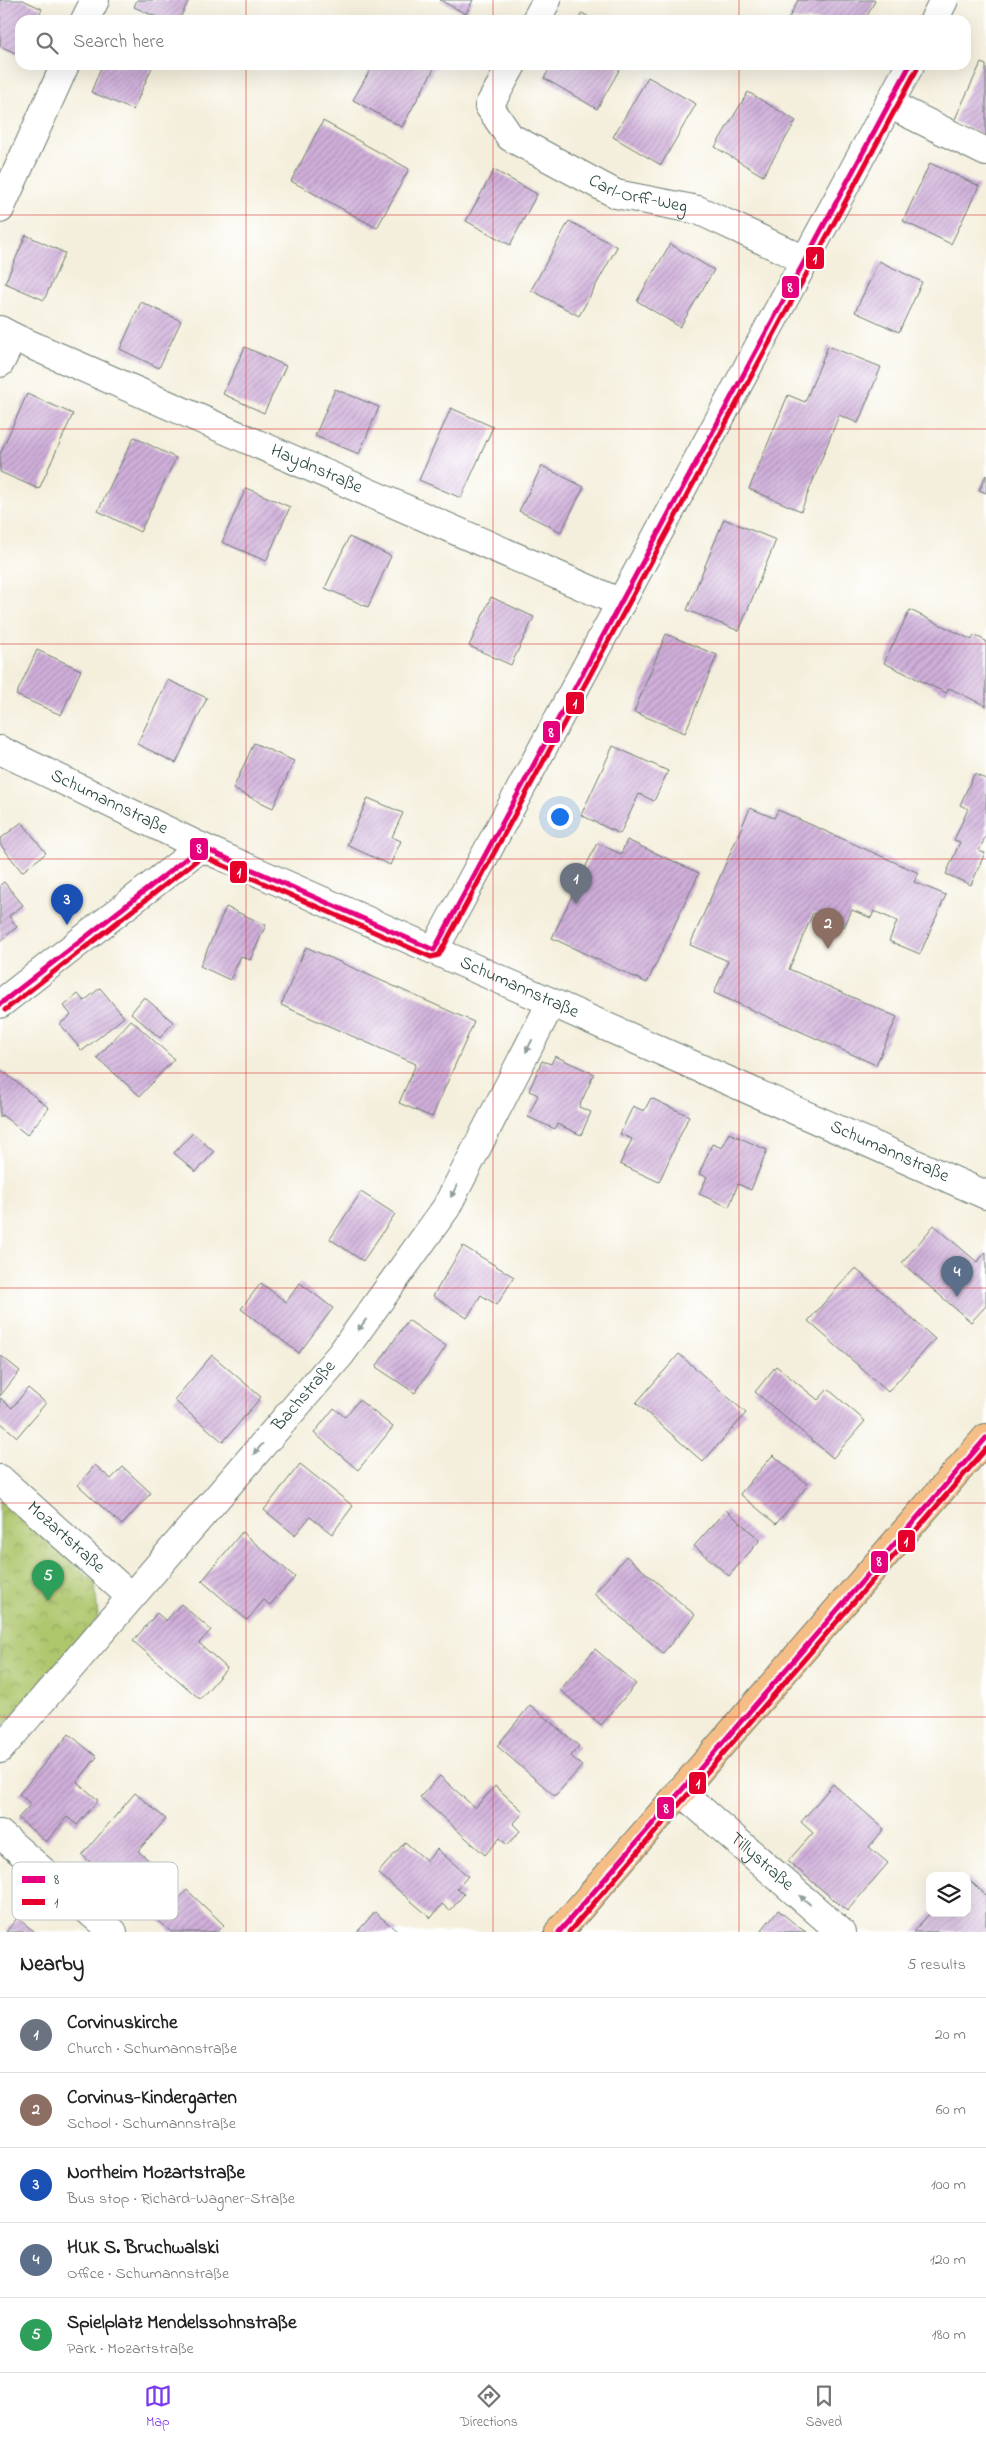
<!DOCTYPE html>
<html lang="en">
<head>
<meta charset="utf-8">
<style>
	:root { --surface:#fff; --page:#f2f2f2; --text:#222; --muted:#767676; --line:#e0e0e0; --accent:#7c3aed }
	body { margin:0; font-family:"Indie Flower",sans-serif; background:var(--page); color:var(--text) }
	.controls { position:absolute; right:15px; bottom:15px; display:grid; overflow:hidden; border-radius:10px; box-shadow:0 5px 20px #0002 }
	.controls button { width:45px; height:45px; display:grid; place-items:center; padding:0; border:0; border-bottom:1px solid var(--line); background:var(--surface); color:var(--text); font:25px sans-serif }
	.you { position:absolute; left:559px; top:816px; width:18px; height:18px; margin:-12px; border:4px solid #fff; border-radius:50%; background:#1a73e8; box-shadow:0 0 0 8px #1a73e833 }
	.badge { display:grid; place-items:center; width:32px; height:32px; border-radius:50%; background:var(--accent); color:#fff; font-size:16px; font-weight:700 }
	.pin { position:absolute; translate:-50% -41px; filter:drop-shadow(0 1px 2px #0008) }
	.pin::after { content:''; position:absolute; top:26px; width:18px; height:15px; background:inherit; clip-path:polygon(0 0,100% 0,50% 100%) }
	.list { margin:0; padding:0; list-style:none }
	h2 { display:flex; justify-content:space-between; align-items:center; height:65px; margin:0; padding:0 20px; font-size:21px }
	h2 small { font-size:16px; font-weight:400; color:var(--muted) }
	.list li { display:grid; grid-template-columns:32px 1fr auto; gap:15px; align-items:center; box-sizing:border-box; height:75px; padding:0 20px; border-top:1px solid var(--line) }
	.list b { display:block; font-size:19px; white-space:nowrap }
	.list p { margin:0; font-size:16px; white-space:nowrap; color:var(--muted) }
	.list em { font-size:16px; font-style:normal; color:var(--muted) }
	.icon { flex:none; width:28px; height:28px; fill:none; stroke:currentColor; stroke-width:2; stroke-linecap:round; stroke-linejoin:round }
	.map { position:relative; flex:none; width:986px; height:1932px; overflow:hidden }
	.search { position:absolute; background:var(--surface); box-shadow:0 5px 20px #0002; left:15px; right:15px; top:15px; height:55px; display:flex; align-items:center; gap:12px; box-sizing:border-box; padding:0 18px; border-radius:15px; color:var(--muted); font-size:19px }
	.sheet { height:440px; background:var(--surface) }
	nav { display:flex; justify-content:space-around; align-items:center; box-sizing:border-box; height:70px; border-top:1px solid var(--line); background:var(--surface); font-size:14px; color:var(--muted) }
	nav a { display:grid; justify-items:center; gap:2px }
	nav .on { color:var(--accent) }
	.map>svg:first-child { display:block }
	.park { fill:url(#park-crowns); stroke:#668250 }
	.building { fill:url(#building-hatch) }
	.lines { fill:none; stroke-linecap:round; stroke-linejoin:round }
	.minor-casing { stroke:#6a7b6f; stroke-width:30 }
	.major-casing { stroke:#6a7b6f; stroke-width:30 }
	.minor { stroke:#fff; stroke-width:28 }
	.major { stroke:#f6be87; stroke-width:28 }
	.bus-1-casing { stroke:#fff; stroke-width:9 }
	.bus-2-casing { stroke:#fff; stroke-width:9 }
	.bus-1 { stroke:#e5007d; stroke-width:5 }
	.bus-2 { stroke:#e4002b; stroke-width:5 }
	.oneway { fill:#8f9e9a }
	.grid { fill:none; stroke:#d62828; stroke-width:1; stroke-opacity:0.55 }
	.labels { text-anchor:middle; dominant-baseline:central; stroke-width:5; stroke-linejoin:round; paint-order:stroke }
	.street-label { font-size:18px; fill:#1f3d34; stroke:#fff }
	.key { fill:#fff; stroke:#bcc5c2; stroke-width:1 }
	.key-label { font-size:14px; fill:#1f3d34 }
	.line-badge { stroke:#fff; stroke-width:2 }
	.badge-label { font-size:14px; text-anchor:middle; font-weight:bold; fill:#fff }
</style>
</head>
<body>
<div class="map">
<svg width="986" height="1932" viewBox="0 0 986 1932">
	<defs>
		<pattern id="park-crowns" width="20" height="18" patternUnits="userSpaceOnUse" patternTransform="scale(1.25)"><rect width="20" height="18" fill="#aec66c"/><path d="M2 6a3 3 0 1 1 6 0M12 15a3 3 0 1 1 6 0" fill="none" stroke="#8da25a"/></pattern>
		<pattern id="building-hatch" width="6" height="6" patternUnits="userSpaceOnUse" patternTransform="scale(1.25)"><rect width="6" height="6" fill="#d0afda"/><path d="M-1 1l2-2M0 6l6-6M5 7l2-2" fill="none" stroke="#a890b2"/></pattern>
	</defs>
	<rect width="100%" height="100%" fill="#fff"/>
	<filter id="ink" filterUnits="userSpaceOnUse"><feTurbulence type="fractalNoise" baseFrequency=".02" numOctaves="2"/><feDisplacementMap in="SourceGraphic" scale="10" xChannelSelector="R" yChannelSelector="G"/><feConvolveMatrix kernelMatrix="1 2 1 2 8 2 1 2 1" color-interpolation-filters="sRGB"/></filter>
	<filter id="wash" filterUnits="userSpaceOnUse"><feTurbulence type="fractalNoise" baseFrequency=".0096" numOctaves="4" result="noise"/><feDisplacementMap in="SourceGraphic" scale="20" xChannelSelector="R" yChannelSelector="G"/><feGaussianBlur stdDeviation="1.12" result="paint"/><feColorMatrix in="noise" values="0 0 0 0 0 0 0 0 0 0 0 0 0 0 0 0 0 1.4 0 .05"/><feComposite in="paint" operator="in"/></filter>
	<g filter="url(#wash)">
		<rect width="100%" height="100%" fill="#f4efdc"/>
		<polygon class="park" points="0,1499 95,1583 98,1618 0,1729"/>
		<g id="blocks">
			<g class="building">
				<polygon points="0,0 23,0 42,9 37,20 20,20 20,55 0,46"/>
				<polygon points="137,0 189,0 179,20 163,20 134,7"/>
				<polygon points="440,0 473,0 466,14"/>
				<polygon points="798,0 873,0 875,1 865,20 788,20"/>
				<polygon points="582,13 594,20 578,20"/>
				<polygon points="981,63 986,65 986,136 954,121"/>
				<polygon points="102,65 153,65 133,110 91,92"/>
				<polygon points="373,65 436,65 402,127 353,100"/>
				<polygon points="552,65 622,65 597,109 544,78"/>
				<polygon points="648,77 696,104 661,165 613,137"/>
				<polygon points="748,92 796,121 763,176 715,147"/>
				<polygon points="323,121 409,169 377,228 291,181"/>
				<polygon points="930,163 979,186 951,244 903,221"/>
				<polygon points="494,170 537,194 510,245 466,221"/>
				<polygon points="569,221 617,247 579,316 531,290"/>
				<polygon points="26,235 65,253 44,300 5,283"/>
				<polygon points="670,244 714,270 680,327 637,301"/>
				<polygon points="879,261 922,282 899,332 855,312"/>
				<polygon points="141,302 181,321 159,368 120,349"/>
				<polygon points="828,346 881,367 858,423 839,415 801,511 749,489 788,395 805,402"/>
				<polygon points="245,347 286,366 264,413 223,394"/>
				<polygon points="335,389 379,407 359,454 315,436"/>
				<polygon points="27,394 73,414 39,489 0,472 0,454"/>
				<polygon points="451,408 493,427 461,498 419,480"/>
				<polygon points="134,437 176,458 140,532 98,511"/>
				<polygon points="542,466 584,487 561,532 519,511"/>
				<polygon points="986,475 986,493 979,490"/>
				<polygon points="246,488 290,507 266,561 222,542"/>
				<polygon points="724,519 776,540 739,631 687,610"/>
				<polygon points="349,537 391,556 368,607 325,588"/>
				<polygon points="491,597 534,617 511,665 469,646"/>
				<polygon points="910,610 972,640 974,635 986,641 986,706 949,688 946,693 884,663"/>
				<polygon points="666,634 717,655 685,733 634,712"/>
				<polygon points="37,650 81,670 61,715 16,695"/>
				<polygon points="168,680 207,698 176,763 137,744"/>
				<polygon points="254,743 294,761 273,808 233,789"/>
				<polygon points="613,746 668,771 654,801 639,794 620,834 581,815"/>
				<polygon points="974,774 986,779 986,835 979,851 985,853 971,885 946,874 960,842 954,840 968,809 960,805"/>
				<polygon points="368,798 403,813 392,837 401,841 390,865 347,845"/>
				<polygon points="750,808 774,818 778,810 919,873 914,882 946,895 920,954 889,941 897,921 874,911 871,918 852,910 844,927 813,913 789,969 897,1017 876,1065 714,993 728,961 690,945"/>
				<polygon points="22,822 46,853 22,872 0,844 0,839"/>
				<polygon points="627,840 699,873 647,983 552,938 597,843 621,854"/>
				<polygon points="4,882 23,905 9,916 17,927 0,941 0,885"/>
				<polygon points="226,907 266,925 250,960 241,956 230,980 200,966"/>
				<polygon points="306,947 474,1022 432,1117 399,1103 416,1064 281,1005"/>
				<polygon points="100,988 124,1017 82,1051 60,1024 71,1015 64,1006 78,994 84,1001"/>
				<polygon points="144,997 173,1022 160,1038 131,1013"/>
				<polygon points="131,1020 174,1059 140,1096 97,1058"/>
				<polygon points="555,1056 594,1074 579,1107 591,1112 581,1135 557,1124 555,1129 528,1117 538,1095 529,1091 542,1061 551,1064"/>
				<polygon points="0,1069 49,1108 27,1135 2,1115 0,1118"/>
				<polygon points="651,1098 689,1116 659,1182 620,1164 632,1139 620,1134 633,1106 644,1111"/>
				<polygon points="193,1133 214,1152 196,1172 174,1153"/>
				<polygon points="729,1133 767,1150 751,1190 738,1184 729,1207 699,1194 707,1177 699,1174 712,1144 722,1148"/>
				<polygon points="361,1192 395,1214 363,1261 330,1239"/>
				<polygon points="934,1225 977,1262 986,1252 986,1306 971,1322 902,1263"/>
				<polygon points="463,1246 514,1277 497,1305 481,1295 467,1318 433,1296"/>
				<polygon points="855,1268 935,1339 888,1392 808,1321"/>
				<polygon points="261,1283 286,1302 300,1283 333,1308 299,1353 241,1309"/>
				<polygon points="408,1320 446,1346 415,1393 376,1367"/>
				<polygon points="679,1354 746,1413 703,1462 636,1403"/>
				<polygon points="0,1355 20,1371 0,1396"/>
				<polygon points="212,1355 261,1397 223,1442 174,1400"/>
				<polygon points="776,1366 818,1400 828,1389 865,1421 833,1458 755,1392"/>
				<polygon points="28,1388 46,1403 17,1437 0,1422 0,1398 12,1408"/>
				<polygon points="359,1400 393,1427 358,1470 314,1433 334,1408 345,1417"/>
				<polygon points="773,1455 808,1485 776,1524 740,1494"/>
				<polygon points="300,1464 353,1506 332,1534 310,1517 295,1535 264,1510"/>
				<polygon points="95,1465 111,1479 123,1467 151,1493 122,1525 78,1485"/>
				<polygon points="726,1510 760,1540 729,1576 694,1546"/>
				<polygon points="242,1532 295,1577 270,1605 264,1600 247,1620 202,1581"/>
				<polygon points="626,1556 695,1615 663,1653 594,1594"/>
				<polygon points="181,1604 211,1630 199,1643 227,1668 200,1699 133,1641 157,1613 166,1621"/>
				<polygon points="595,1649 636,1684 601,1725 560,1690"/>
				<polygon points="530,1705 579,1746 571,1756 582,1766 555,1796 497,1746"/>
				<polygon points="69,1734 97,1757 77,1782 98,1800 77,1825 67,1817 46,1842 18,1818 31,1804 19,1794"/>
				<polygon points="440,1776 475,1808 495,1786 524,1812 513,1824 520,1831 507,1845 500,1838 485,1855 420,1797"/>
				<polygon points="833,1784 884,1829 869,1847 888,1863 847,1911 788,1861 813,1833 801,1822"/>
				<polygon points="135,1793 166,1819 138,1851 152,1863 126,1893 82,1855"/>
				<polygon points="405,1842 427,1861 437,1849 468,1876 457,1889 464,1894 450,1911 442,1904 431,1918 378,1873"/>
				<polygon points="967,1878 986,1895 986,1932 913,1932 930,1913 967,1913"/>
				<polygon points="187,1890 224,1925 217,1932 171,1932 159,1921"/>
				<polygon points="778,1910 800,1928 806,1932 760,1932"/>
				<polygon points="375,1912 398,1932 357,1932"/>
				<polygon points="17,1918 35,1932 6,1932"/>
			</g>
		</g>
	</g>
	<g filter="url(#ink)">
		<use href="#blocks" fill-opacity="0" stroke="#6a7b6f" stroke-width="1"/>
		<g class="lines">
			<defs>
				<g id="minor">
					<polyline points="85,20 95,0"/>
					<polyline points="536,20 547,0"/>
					<polyline points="934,20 944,0"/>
					<path id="s1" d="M512 65 489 106 510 137 616 194 698 210 805 260"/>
					<polyline points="889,104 986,152"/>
					<polyline points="0,209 65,65"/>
					<polyline points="0,330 13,337 0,363"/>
					<path id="s2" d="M13 337 621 603"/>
					<path id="s3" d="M0 750 201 847 986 1195"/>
					<polyline points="434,950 910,65"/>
					<polyline points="0,1004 201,847"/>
					<path id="s4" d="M0 1479 130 1596"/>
					<path id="s5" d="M0 1749 341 1354 446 1208 551 1003"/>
					<path id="s6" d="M680 1791 841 1932"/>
					<polyline points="0,1834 113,1932"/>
				</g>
				<polyline id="major" points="559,1932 986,1438"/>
			</defs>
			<use href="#minor" class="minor-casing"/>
			<use href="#major" class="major-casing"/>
			<use href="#minor" class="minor"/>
			<use href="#major" class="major"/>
			<defs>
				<g id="bus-1">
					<polyline points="0,1004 201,847 434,950 910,65"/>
					<polyline points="559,1932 986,1438"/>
				</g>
				<g id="bus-2">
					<polyline points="5,1010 202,856 431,957 439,955 917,69"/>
					<polyline points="569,1932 986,1449"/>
				</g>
			</defs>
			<use href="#bus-1" class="bus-1-casing"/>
			<use href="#bus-2" class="bus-2-casing"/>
			<use href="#bus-1" class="bus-1"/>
			<use href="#bus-2" class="bus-2"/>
		</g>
		<defs><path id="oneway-solid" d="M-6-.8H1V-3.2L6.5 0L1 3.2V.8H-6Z" transform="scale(1.25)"/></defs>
		<g class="oneway">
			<use href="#oneway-solid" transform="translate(529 1046) rotate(117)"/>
			<use href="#oneway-solid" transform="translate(454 1191) rotate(117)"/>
			<use href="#oneway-solid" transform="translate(362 1325) rotate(126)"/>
			<use href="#oneway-solid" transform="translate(258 1449) rotate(131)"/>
			<use href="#oneway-solid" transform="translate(805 1900) rotate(-139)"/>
		</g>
	</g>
	<path class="grid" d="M246 0V20M493 0V20M739 0V20M246 65V1932M493 65V1932M739 65V1932M0 215H986M0 429H986M0 644H986M0 859H986M0 1073H986M0 1288H986M0 1503H986M0 1717H986"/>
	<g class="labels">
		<g class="street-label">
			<text stroke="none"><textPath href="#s1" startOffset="226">Carl-Orff-Weg</textPath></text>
			<text stroke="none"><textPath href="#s2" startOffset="331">Haydnstraße</textPath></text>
			<text stroke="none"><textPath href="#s3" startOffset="121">Schumannstraße</textPath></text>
			<text stroke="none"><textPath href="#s3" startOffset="571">Schumannstraße</textPath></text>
			<text stroke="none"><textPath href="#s3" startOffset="976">Schumannstraße</textPath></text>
			<text stroke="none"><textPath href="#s5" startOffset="466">Bachstraße</textPath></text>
			<text stroke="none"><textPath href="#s4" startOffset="88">Mozartstraße</textPath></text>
			<text stroke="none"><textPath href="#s6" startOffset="108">Tillystraße</textPath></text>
		</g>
	</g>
	<rect x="12" y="1862" width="166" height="58" rx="8" class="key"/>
	<rect x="22" y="1876" width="23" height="7" fill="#e5007d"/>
	<rect x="22" y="1899" width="23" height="6" fill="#e4002b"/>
	<g class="key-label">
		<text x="54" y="1884">8</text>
		<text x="54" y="1907">1</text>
	</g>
	<g class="line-badge">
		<rect x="805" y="246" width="20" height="24" rx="5" fill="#e4002b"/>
		<rect x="781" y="275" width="19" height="24" rx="5" fill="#e5007d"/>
		<rect x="565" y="691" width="20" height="24" rx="5" fill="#e4002b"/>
		<rect x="542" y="720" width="19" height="24" rx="5" fill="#e5007d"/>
		<rect x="189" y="837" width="20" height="24" rx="5" fill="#e5007d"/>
		<rect x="229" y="860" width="19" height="24" rx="5" fill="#e4002b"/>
		<rect x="897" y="1529" width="19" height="24" rx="5" fill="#e4002b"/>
		<rect x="870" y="1550" width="19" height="24" rx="5" fill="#e5007d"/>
		<rect x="688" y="1771" width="19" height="24" rx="5" fill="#e4002b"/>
		<rect x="656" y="1796" width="19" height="24" rx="5" fill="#e5007d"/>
	</g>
	<g class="badge-label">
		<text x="815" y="263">1</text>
		<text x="790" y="292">8</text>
		<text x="575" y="708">1</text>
		<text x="551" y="737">8</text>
		<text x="199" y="853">8</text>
		<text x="239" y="877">1</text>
		<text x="906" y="1546">1</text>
		<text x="879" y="1566">8</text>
		<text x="698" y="1788">1</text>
		<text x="666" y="1813">8</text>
	</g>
</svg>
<div class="controls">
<button><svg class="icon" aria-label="layers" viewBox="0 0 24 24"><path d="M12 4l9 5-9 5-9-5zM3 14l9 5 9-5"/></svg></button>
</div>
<div class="you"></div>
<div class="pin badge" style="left:576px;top:904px;background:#6b7280">1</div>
<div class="pin badge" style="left:828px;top:949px;background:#8d6e63">2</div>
<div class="pin badge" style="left:67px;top:925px;background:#1a4fb4">3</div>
<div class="pin badge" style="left:957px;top:1297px;background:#5c6f8a">4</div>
<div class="pin badge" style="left:48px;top:1601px;background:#2e9e5b">5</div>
<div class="search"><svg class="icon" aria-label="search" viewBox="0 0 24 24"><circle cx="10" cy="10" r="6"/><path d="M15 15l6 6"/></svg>Search here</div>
</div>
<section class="sheet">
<h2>Nearby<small>5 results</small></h2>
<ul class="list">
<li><span class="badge" style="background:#6b7280">1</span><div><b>Corvinuskirche</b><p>Church · Schumannstraße</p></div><em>20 m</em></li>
<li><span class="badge" style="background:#8d6e63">2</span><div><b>Corvinus-Kindergarten</b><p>School · Schumannstraße</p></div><em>60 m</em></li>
<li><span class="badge" style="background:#1a4fb4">3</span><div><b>Northeim Mozartstraße</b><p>Bus stop · Richard-Wagner-Straße</p></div><em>100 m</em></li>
<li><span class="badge" style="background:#5c6f8a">4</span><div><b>HUK S. Bruchwalski</b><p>Office · Schumannstraße</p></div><em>120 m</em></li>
<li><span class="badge" style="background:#2e9e5b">5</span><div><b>Spielplatz Mendelssohnstraße</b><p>Park · Mozartstraße</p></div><em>180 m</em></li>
</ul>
</section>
<nav>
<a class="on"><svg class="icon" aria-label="map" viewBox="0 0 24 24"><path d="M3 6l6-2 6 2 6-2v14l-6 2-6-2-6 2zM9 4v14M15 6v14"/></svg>Map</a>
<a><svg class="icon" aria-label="directions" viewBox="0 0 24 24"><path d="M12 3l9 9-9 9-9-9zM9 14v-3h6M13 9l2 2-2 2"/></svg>Directions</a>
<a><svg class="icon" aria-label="saved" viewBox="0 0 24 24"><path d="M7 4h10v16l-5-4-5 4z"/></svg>Saved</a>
</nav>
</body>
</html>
